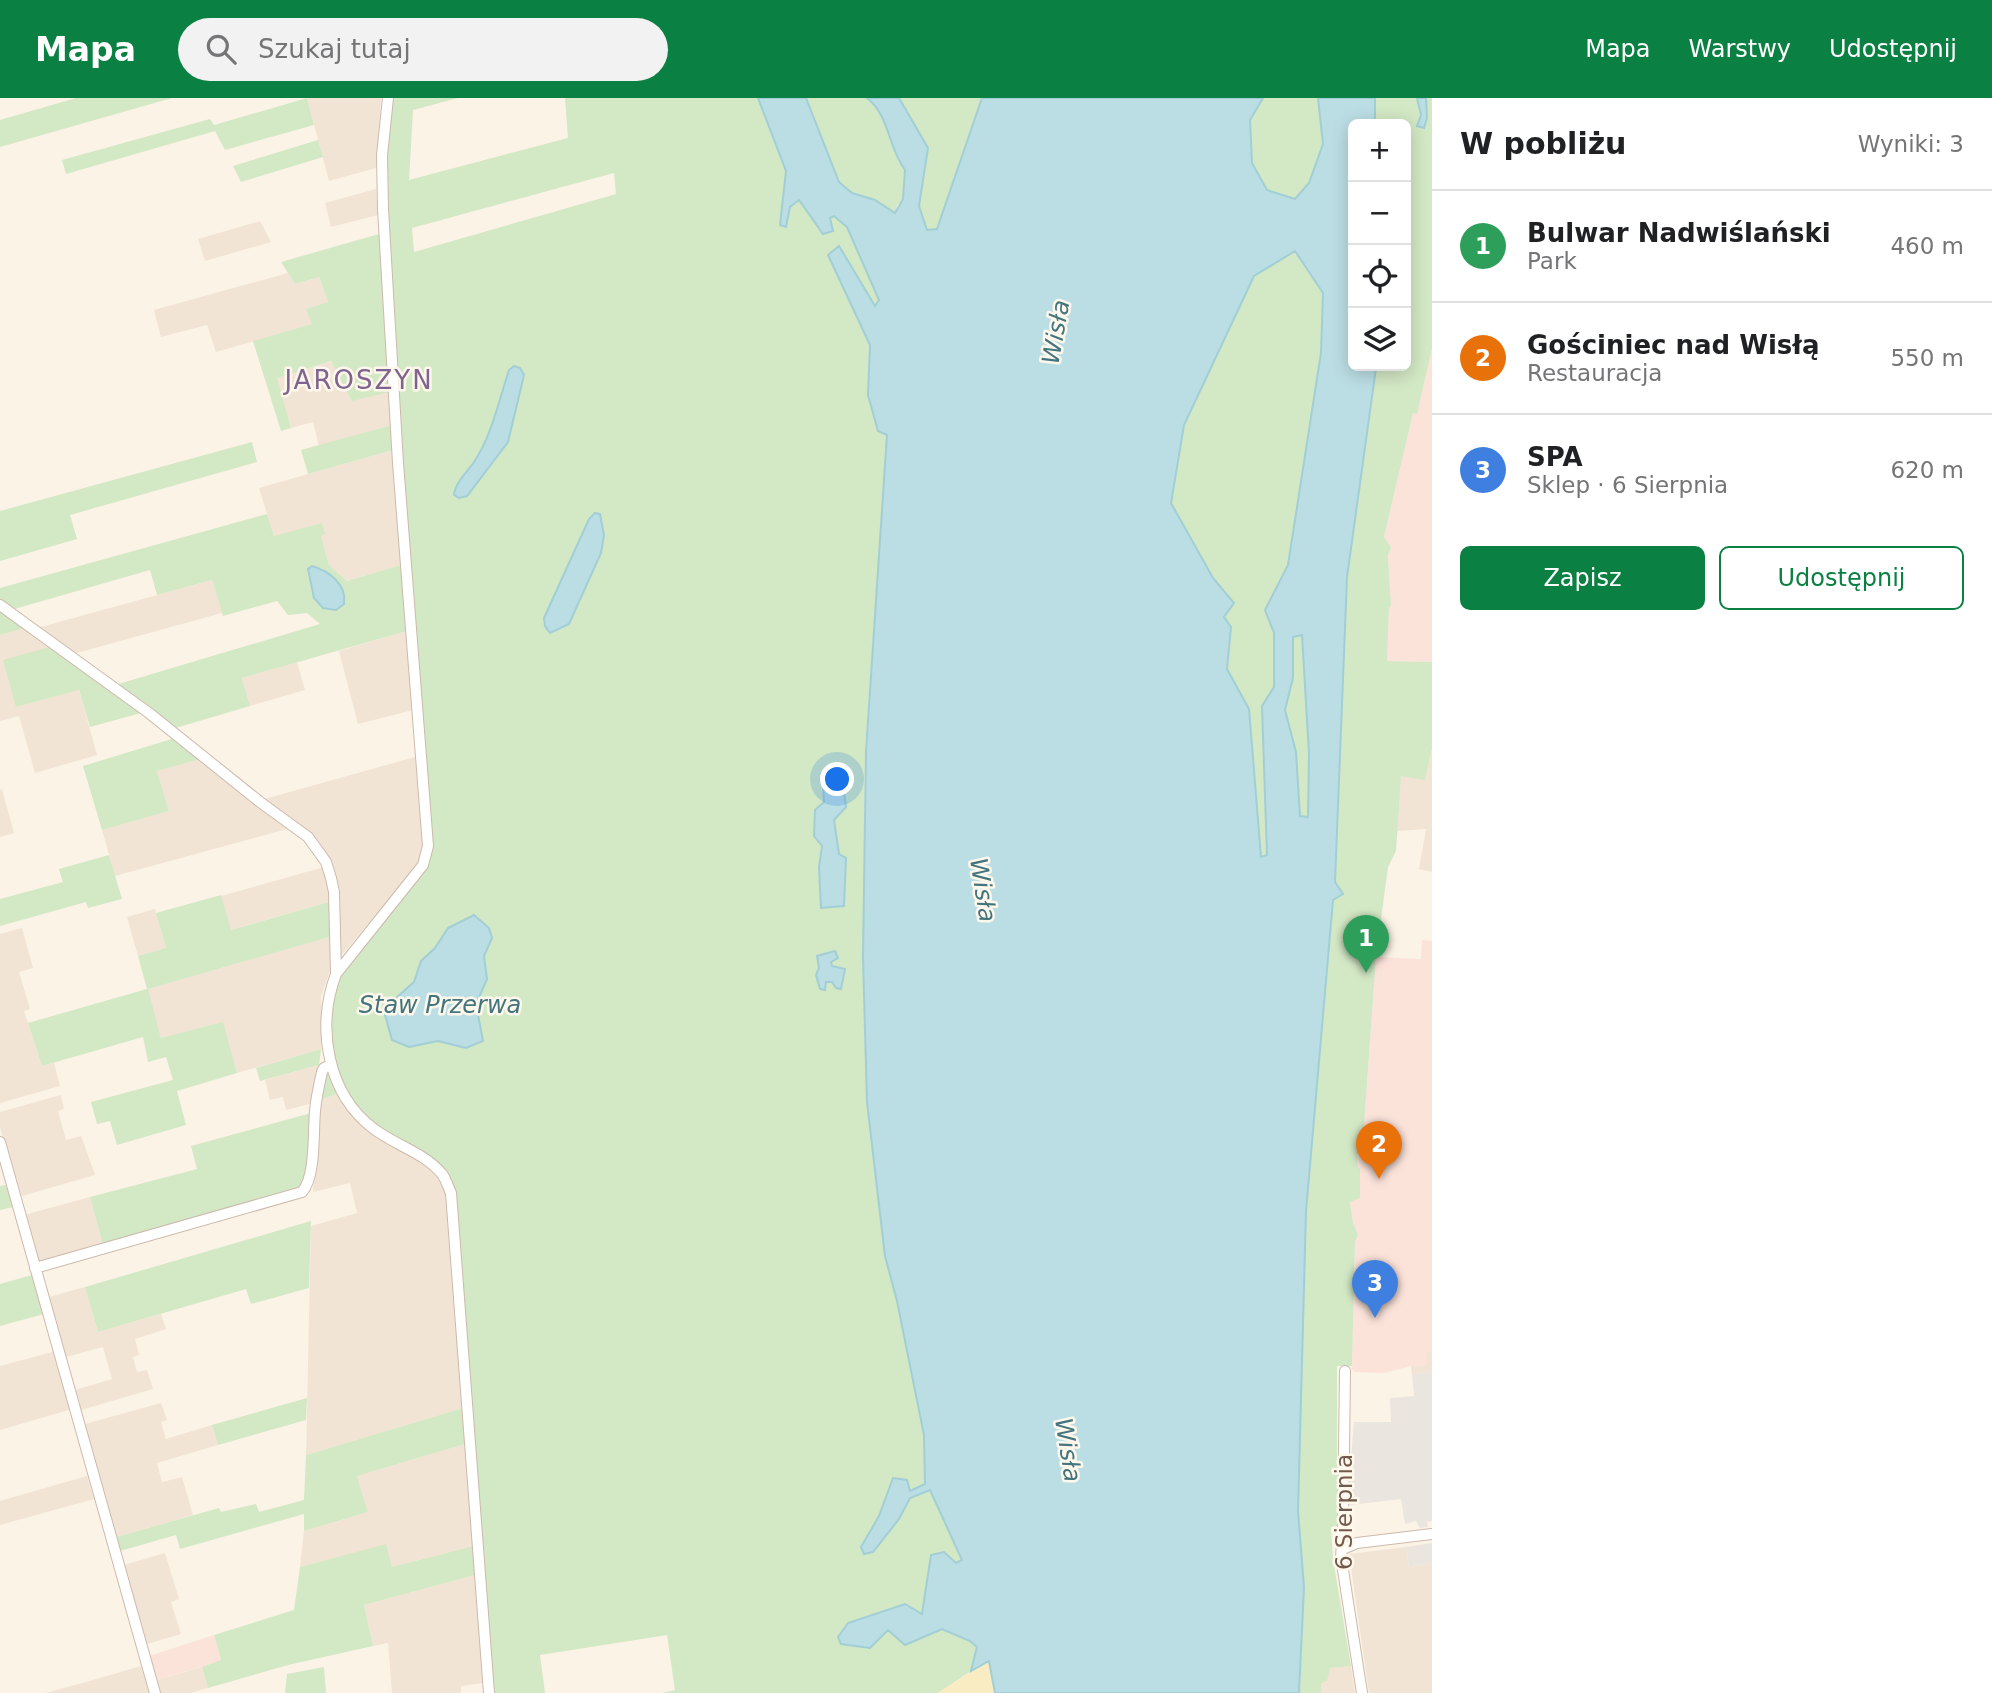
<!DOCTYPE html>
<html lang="pl">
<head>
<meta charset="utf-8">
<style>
	:root { --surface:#fff; --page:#f2f2f2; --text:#202124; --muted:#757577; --line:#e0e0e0; --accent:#0b8043 }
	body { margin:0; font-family:"DejaVu Sans",sans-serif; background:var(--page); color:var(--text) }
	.controls { position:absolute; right:21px; top:21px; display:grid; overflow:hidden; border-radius:10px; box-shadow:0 4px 18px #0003 }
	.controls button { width:63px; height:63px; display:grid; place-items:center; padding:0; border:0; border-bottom:2px solid var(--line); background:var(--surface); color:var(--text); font:35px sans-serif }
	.you { position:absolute; left:838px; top:682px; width:24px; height:24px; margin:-18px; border:5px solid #fff; border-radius:50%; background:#1a73e8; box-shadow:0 0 0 10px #1a73e833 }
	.badge { display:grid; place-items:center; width:46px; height:46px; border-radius:50%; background:var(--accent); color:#fff; font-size:23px; font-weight:700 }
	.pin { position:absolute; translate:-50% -58px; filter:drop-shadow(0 2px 4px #0008) }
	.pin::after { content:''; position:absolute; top:37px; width:24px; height:21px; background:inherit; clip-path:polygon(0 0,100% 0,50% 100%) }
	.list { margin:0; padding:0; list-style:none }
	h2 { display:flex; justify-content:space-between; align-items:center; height:91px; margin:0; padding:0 28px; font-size:30px }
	h2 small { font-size:23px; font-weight:400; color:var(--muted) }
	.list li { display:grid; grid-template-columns:46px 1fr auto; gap:21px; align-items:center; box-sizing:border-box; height:112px; padding:0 28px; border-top:2px solid var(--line) }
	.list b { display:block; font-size:26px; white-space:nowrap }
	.list p { margin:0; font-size:23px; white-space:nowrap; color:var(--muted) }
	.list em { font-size:23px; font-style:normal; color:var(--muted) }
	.actions { display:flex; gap:14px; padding:21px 28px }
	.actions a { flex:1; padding:16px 0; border:2px solid var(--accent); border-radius:10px; text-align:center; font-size:24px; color:var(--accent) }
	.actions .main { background:var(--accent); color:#fff }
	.icon { flex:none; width:38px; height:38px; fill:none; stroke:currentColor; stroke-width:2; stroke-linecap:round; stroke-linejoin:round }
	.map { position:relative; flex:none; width:1432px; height:1595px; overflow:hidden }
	header { display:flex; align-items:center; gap:42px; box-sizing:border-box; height:98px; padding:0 35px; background:var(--accent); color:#fff }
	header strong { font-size:33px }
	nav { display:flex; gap:38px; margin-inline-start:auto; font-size:24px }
	.search { width:490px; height:63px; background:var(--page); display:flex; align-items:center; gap:18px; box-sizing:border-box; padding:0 24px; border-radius:38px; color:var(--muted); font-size:26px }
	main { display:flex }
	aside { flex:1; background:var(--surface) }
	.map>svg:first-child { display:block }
	.residential { fill:#f2e4d4 }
	.commercial { fill:#fbe3da }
	.industrial { fill:#ebe5df }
	.green { fill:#d3e8c5; fill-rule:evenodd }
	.sand { fill:#f9ecc2 }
	.water { fill:#bbdee4; stroke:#a2ced5; stroke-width:2; fill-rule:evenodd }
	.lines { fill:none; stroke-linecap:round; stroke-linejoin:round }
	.minor-casing { stroke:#ccbaac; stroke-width:12 }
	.minor { stroke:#fff; stroke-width:10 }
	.labels { text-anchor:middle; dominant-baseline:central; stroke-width:5; stroke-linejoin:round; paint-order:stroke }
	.street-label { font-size:23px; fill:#73594c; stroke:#fef7ec }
	.water-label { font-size:24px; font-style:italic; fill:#43757f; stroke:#fef7ec }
	.quarter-label { font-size:26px; letter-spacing:2px; fill:#80648f; stroke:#fef7ec }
</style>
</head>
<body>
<header>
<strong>Mapa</strong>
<div class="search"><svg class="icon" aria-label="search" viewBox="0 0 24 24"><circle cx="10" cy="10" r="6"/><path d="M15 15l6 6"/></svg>Szukaj tutaj</div>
<nav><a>Mapa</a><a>Warstwy</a><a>Udostępnij</a></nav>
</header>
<main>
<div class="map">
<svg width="1432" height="1595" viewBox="0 0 1432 1595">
	<rect width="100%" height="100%" fill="#fbf3e6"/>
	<g class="residential">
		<polygon points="307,0 381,0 376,70 329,83"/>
		<polygon points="376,91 378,117 331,129 325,105"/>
		<polygon points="260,123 271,144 205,163 198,141"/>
		<polygon points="288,175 295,186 319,179 328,204 313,226 216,254 207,227 161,239 154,212"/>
		<polygon points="332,263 390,294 392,327 319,348 313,324 291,330 276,280"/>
		<polygon points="393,352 401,467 347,483 329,467 321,438 274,438 259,390"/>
		<polygon points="212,482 222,515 73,556 37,530"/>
		<polygon points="25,530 53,548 16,609 79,592 97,657 35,675 19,618 0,623 0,537"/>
		<polygon points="407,533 413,612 358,626 339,553"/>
		<polygon points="297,564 305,592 250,608 242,580"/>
		<polygon points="1432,651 1432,774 1419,771 1426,731 1396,733 1401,677 1425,682"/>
		<polygon points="415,659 423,751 415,771 339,860 338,794 334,774 322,752 261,702"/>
		<polygon points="201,661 291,730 115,778 102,732 169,713 157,673"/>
		<polygon points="2,691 14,735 0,739 0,692"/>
		<polygon points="324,769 332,803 230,832 221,798"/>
		<polygon points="155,811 166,850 138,858 127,819"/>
		<polygon points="22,830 33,870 19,874 30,911 24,913 42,968 54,965 60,988 0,1005 0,836"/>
		<polygon points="333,838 332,867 321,899 321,951 237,975 222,925 161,940 147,891"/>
		<polygon points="319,967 313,1005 286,1012 283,999 270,1002 265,982"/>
		<polygon points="337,996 352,1016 371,1034 423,1065 436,1075 444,1085 448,1100 463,1310 306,1357 311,1128 357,1115 350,1085 313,1094 320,1002"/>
		<polygon points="61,997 64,1011 58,1013 66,1042 81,1038 95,1077 22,1098 15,1076 13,1076 0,1029 0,1014"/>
		<polygon points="90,1099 103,1147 38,1165 24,1117"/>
		<polygon points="85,1189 98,1234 161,1216 166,1231 135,1241 139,1257 133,1259 137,1274 147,1272 153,1291 81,1312 75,1292 112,1281 103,1249 66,1259 49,1199"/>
		<polygon points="56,1253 72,1311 0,1332 0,1268"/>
		<polygon points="1432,1253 1432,1273 1412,1276 1411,1268 1426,1267 1426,1254"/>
		<polygon points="161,1305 167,1322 161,1324 166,1341 212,1327 218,1347 157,1365 162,1384 182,1379 193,1417 116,1439 85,1326"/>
		<polygon points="465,1346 473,1448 392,1469 385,1447 300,1469 304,1433 368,1414 357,1378"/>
		<polygon points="87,1378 94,1401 0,1427 0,1403"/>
		<polygon points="1406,1449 1409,1469 1432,1465 1432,1595 1369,1595 1349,1456"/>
		<polygon points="165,1455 179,1501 171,1504 181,1536 147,1546 124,1467"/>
		<polygon points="475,1477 483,1585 461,1588 461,1595 392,1595 388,1545 373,1548 364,1507"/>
		<polygon points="141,1568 149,1595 45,1595 86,1584"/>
		<polygon points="1351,1568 1355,1595 1321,1595 1321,1585 1330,1570"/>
		<polygon points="202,1569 208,1590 190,1595 160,1595 157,1582"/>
	</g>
	<g class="commercial">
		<polygon points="1432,251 1432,564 1387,563 1389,510 1391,508 1388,456 1391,449 1384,439 1413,315 1417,315"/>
		<polygon points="1422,842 1432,843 1432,1253 1426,1254 1427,1267 1411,1268 1384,1275 1355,1274 1352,1272 1355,1144 1358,1137 1353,1125 1350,1103 1358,1070 1357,1056 1362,1055 1376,859 1421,861"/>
		<polygon points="214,1537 221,1563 157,1582 149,1558"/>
	</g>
	<g class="industrial">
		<polygon points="1432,1273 1432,1423 1427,1424 1428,1429 1420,1430 1416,1423 1405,1426 1401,1401 1350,1407 1350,1370 1354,1324 1391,1324 1390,1300 1414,1298 1412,1276"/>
		<polygon points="1432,1445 1432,1465 1409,1469 1406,1449"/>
	</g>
	<g class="green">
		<polygon points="76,0 172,0 0,49 0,22"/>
		<polygon points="307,0 314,27 225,52 215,33 66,76 62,62 210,21 214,27"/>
		<path d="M391 0H458L413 12 409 82 568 40 565 0H758L786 73 780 127 786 129 790 109 800 102 830 119 834 118 847 129 879 202 876 209 839 149 828 157 870 247 868 297 887 337 865 653 863 859 885 1158 897 1203 924 1337 925 1387 910 1394 893 1381 879 1418 861 1449 899 1421 910 1400 930 1392 963 1463 956 1465 922 1517 888 1532 905 1547 942 1531 970 1543 977 1549 971 1573 938 1595H662L675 1592 667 1537 540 1557 545 1595H492L455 1093C453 1087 451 1079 446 1074 429 1052 398 1041 375 1026 330 995 323 927 339 879L425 768 386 112 387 40ZM614 75 616 96 414 154 412 130ZM509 272 501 355 467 398 459 400 455 391 476 362 488 338ZM589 421 545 528 544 520ZM824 704 834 722 839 756 819 769ZM448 830 492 840 484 858 487 881 476 906 466 950 438 943 409 949 395 901 414 884 421 863 435 850ZM831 864 833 868 845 871 833 884H826L816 877 819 870Z"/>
		<polygon points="806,0 867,0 877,8 889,31 898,63 905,72 903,101 897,108 895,115 875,102 852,95 839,84"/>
		<polygon points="899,0 982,0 937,132 927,132 919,108 928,50"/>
		<polygon points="1263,0 1318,0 1323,46 1309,85 1295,101 1267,92 1252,65 1250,22"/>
		<polygon points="1375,0 1417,0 1421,17 1426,0 1432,0 1432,251 1417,316 1413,315 1384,439 1391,449 1388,457 1391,508 1389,510 1387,563 1432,564 1432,651 1425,682 1401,678 1396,753 1388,769 1376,859 1362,1055 1357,1056 1358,1070 1360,1070 1360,1100 1350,1104 1353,1125 1358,1137 1355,1144 1352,1268 1337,1268 1337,1428 1331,1429 1333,1461 1351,1568 1330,1570 1327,1583 1321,1585 1321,1595 1300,1595 1304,1489 1298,1413 1306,1113 1333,802 1343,796 1335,784 1347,479 1376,268 1406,268 1406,26 1375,26"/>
		<polygon points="318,42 323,59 241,84 233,68"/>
		<polygon points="379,136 390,294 352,303 331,263 277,280 291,330 281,333 253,243 312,226 306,211 328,204 319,179 295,186 281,164"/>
		<polygon points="1295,153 1323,195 1321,255 1288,467 1265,512 1274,535 1274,590 1262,608 1267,757 1261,759 1249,612 1227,571 1231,529 1224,519 1234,505 1213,480 1171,405 1184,326 1254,178"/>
		<polygon points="392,327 393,352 308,376 301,352"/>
		<polygon points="252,344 257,364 70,417 77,441 0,463 0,413"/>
		<path d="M267 416 274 438 322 425 325 436 321 438 329 467 347 483 401 467 407 533 242 580 250 608 172 631 115 587 320 526 307 515 288 517 277 503 223 518 212 482 157 497 150 472 11 512 0 504V490ZM312 468 322 471 333 478 314 500Z"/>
		<polygon points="0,514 25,530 0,537"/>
		<polygon points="1303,536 1309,656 1309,719 1300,719 1296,655 1285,612 1293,580 1293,539"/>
		<polygon points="53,548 141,615 90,629 79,592 16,609 3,562"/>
		<polygon points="175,640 201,661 157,673 169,713 102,732 83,668"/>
		<polygon points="109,757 122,801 88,810 86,804 0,828 0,801 63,784 59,771"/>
		<polygon points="221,797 231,832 332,803 333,838 148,891 161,940 223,924 237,975 177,993 186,1027 117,1047 110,1023 97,1026 91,1004 173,982 166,959 148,964 143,939 42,968 28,925 147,891 138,858 166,850 156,815"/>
		<polygon points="321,951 319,967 260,983 256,970"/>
		<polygon points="327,976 330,977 337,996 320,1002 324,978"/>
		<polygon points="311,1015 306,1083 296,1094 103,1147 90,1099 197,1071 191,1048"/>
		<polygon points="6,1087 13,1109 0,1112 0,1088"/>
		<polygon points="311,1123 309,1190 251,1206 246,1191 98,1234 85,1189"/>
		<polygon points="32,1177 44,1216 0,1228 0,1186"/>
		<polygon points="307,1300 306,1322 218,1347 212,1327"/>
		<polygon points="463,1310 465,1346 357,1378 368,1414 304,1433 304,1416 180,1451 176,1437 120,1453 116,1439 219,1410 221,1414 256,1406 259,1414 304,1402 306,1357"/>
		<polygon points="386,1446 392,1469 473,1448 475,1477 364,1507 373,1548 288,1567 208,1590 202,1569 221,1562 214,1537 294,1512 300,1469"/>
		<polygon points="324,1569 326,1595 285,1595 287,1576"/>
	</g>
	<polygon class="sand" points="989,1562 995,1595 938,1595"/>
	<g class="water">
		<path d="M758 0H806L839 84 852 95 875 102 895 115 903 101 905 72C888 50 890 18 867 0H899L928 50 919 108 927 132 937 131 982 0H1263L1250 22 1252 65 1267 92 1295 101 1309 85 1323 46 1318 0H1375V26H1353V268H1376V270L1347 479 1335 784 1343 796 1333 802 1306 1113 1298 1413 1304 1489 1299 1595H995L989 1563 971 1573 977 1549 970 1543 942 1531 905 1547 888 1532 870 1550 841 1546 838 1539 848 1525 905 1506 922 1516 931 1457 944 1454 956 1465 962 1462 930 1392 910 1400 899 1421 873 1454 864 1456 861 1449 879 1418 893 1380 907 1382 910 1393 925 1386 924 1337 897 1203 885 1158 867 1004 863 859 866 653 887 337 878 333 868 297 870 247 828 157 839 148 875 208 879 202 847 129 834 118 830 120 833 133 823 136 799 102 790 109 786 129 780 127 786 73ZM1295 153 1323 195 1321 255 1288 467 1265 512 1274 535V589L1262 608 1267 757 1261 759 1249 611 1227 571 1231 529 1224 519 1234 505 1213 480 1171 405 1184 327 1254 178ZM1302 537 1309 656 1308 719 1300 718 1296 654 1285 612 1293 580V539Z"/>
		<polygon points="1417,0 1426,0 1427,20 1424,30 1417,28 1421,17"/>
		<path d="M514 268 520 270 524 277 508 344 467 398 459 400 454 397C455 385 467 374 474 364 492 337 499 302 509 272Z"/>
		<polygon points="595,415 600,416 604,437 601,455 569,526 550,535 545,528 544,520 589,421"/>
		<path d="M312 468C329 473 347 486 344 506L336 512 323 510 314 500 308 471Z"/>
		<polygon points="836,677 842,679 846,709 834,722 839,756 846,760 844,808 821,810 819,769 822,748 814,738 815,712 824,704 823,683"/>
		<polygon points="474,817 489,830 492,840 484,858 487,881 476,906 483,943 466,950 438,943 409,949 392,942 385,917 395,901 414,884 421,863 435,850 448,830"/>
		<polygon points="835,853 838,860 831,864 832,868 845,871 841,891 836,890 832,884 826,884 825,892 820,891 816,877 819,870 817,858"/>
	</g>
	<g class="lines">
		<defs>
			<g id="minor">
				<path d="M388 0 382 57 383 111 398 365 428 748 423 767 336 876C316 929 327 996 374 1031 395 1047 425 1055 442 1076 446 1081 448 1089 451 1095L489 1595"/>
				<polyline points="0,507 149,615 260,704 308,739 326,764 331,780 334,794 336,875"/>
				<polyline points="0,1044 155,1595"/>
				<path d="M35 1170 302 1094C316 1079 313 1034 315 1013 316 1000 319 987 322 974L324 970 331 967"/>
				<polyline points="1345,1273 1343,1431 1341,1459 1362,1595"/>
				<polyline points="1343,1451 1357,1445 1432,1436"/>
			</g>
		</defs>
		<use href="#minor" class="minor-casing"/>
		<use href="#minor" class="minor"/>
	</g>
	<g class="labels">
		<g class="street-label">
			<text transform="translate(1344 1414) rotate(-90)">6 Sierpnia</text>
		</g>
		<g class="water-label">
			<text transform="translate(1056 234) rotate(-80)">Wisła</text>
			<text transform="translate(983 792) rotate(81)">Wisła</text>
			<text x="440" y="907">Staw Przerwa</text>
			<text transform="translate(1068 1352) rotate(81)">Wisła</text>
		</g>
		<g class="quarter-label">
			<text x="359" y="282">JAROSZYN</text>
		</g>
	</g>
</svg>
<div class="controls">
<button>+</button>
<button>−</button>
<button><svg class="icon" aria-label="locate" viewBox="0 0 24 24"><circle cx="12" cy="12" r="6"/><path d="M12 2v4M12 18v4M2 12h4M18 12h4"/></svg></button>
<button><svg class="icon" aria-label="layers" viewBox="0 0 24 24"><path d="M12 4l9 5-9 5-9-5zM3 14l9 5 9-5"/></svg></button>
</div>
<div class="you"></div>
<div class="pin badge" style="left:1366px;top:875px;background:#2e9e5b">1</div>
<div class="pin badge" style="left:1379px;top:1081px;background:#e8710a">2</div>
<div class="pin badge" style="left:1375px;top:1220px;background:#3f7fe0">3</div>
</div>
<aside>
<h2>W pobliżu<small>Wyniki: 3</small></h2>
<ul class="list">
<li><span class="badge" style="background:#2e9e5b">1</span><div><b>Bulwar Nadwiślański</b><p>Park</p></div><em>460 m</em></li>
<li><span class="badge" style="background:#e8710a">2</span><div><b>Gościniec nad Wisłą</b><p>Restauracja</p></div><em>550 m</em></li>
<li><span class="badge" style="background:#3f7fe0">3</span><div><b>SPA</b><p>Sklep · 6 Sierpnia</p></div><em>620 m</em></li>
</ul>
<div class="actions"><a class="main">Zapisz</a><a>Udostępnij</a></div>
</aside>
</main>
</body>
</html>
